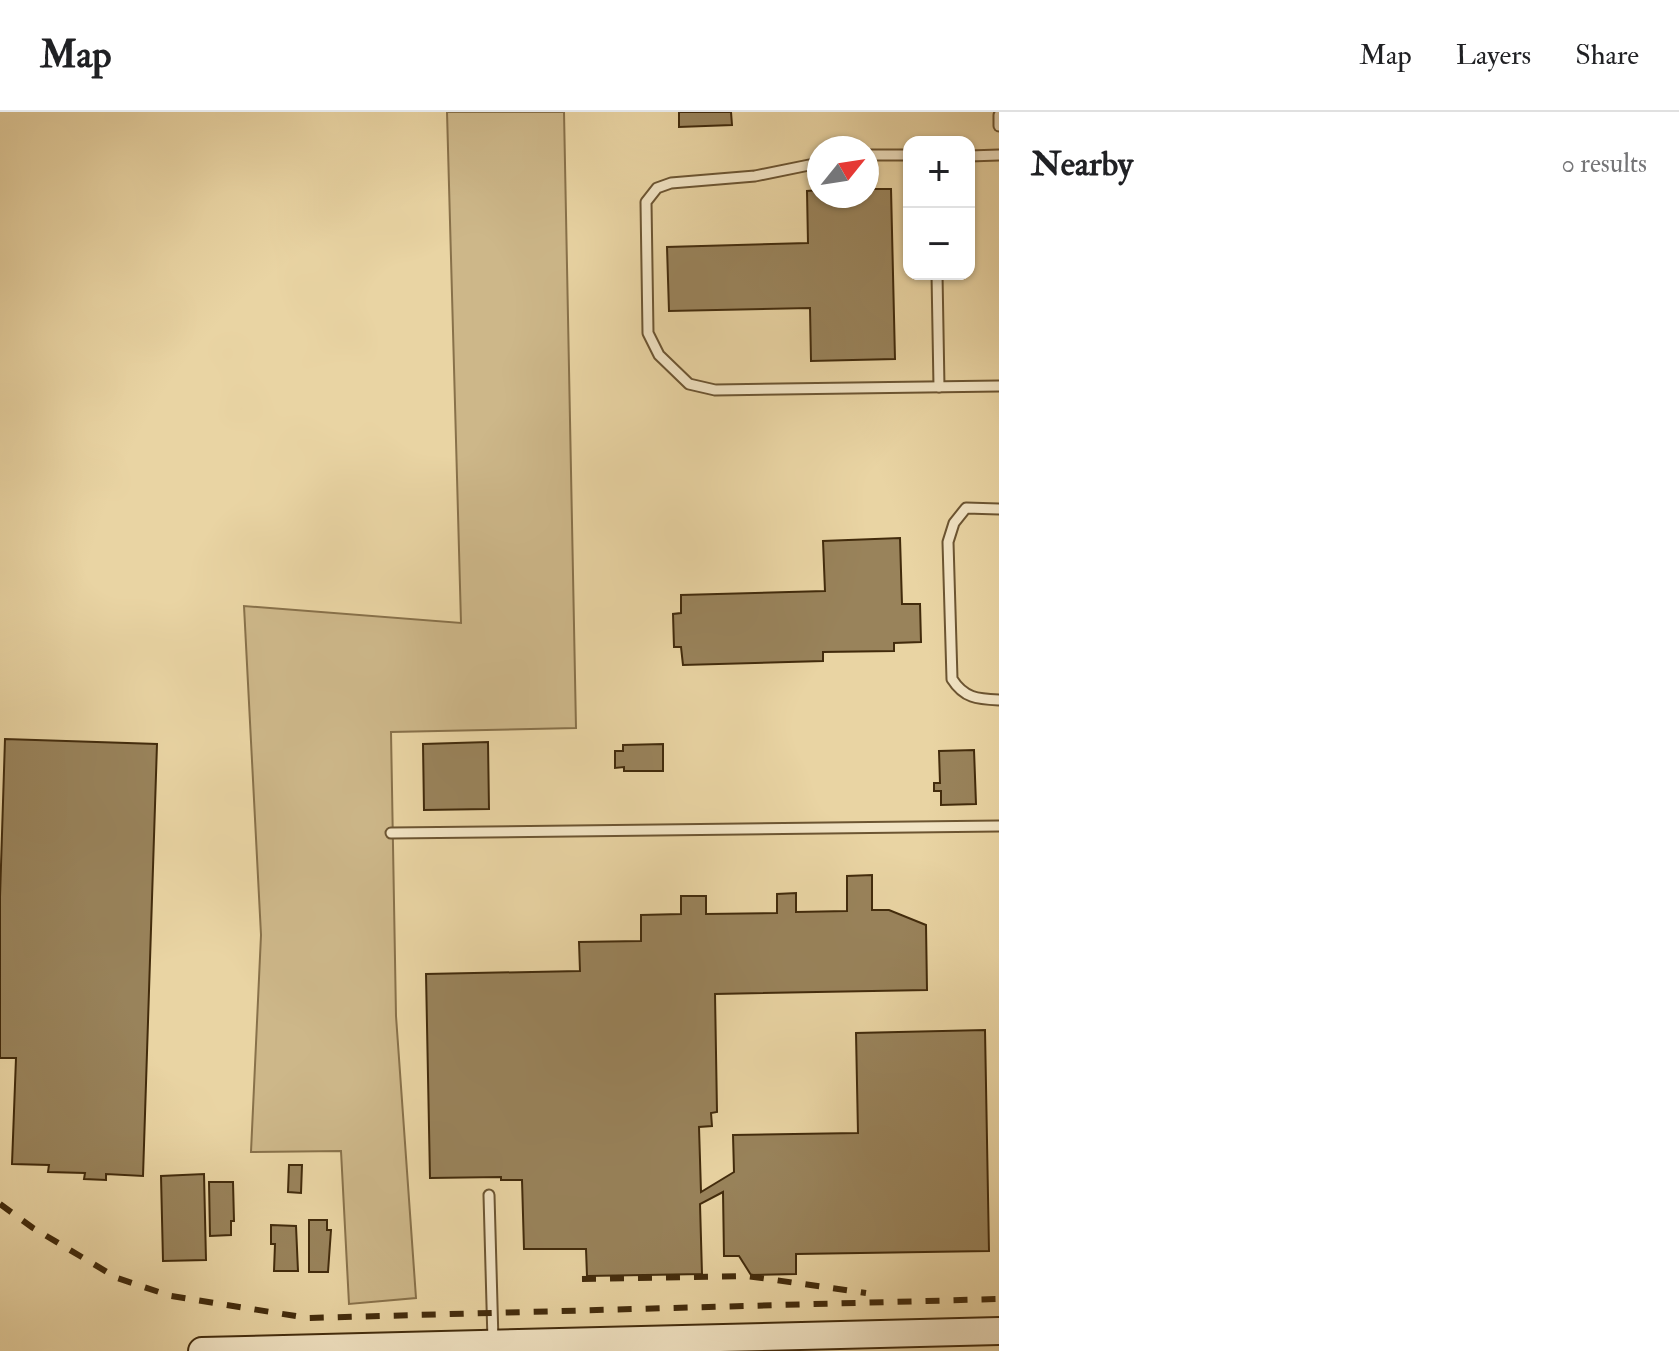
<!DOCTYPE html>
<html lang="en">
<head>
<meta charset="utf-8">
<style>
	:root { --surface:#fff; --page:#f2f2f2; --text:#202124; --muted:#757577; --line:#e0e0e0 }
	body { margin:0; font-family:"IM FELL Double Pica",serif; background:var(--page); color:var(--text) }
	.controls { position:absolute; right:24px; top:24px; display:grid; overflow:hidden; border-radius:16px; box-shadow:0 2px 6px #0004 }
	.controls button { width:72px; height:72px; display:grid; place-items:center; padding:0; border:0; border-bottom:2px solid var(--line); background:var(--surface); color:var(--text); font:40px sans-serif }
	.compass { position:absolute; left:807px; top:24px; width:72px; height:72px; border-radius:50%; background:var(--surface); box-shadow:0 2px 6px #0004; rotate:60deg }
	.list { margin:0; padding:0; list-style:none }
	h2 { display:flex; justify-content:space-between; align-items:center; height:104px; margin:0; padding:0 32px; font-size:34px }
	h2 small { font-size:26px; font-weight:400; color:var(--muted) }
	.map { position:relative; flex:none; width:999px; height:1239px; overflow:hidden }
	header { display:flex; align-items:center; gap:48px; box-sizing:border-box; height:112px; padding:0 40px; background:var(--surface); border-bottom:2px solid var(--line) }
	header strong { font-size:38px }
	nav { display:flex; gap:44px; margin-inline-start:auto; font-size:28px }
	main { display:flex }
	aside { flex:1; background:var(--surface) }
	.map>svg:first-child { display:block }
	.green { fill:#cdb789; stroke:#88714a; stroke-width:2 }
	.building { fill:#99835b; stroke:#422b0c; stroke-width:2 }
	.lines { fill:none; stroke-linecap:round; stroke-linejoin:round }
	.lane-casing { stroke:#6c5532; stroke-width:13 }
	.secondary-casing { stroke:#422b0c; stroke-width:30 }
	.lane { stroke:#f1e3c3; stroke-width:9 }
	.secondary { stroke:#f1e3c3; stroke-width:26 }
	.rail { stroke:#422b0c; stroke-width:6; stroke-dasharray:14 14; stroke-linecap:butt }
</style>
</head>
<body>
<header>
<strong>Map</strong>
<nav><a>Map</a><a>Layers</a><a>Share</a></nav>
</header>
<main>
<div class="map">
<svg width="999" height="1239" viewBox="0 0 999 1239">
	<rect width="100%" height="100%" fill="#e9d4a3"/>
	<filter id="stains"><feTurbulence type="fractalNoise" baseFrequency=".0025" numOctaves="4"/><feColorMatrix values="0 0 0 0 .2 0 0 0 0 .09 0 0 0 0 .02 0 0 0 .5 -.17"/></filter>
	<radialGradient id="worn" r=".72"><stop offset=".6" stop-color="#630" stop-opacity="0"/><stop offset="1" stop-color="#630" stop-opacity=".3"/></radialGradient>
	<polygon class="green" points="447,0 564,0 576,616 391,620 396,904 416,1186 349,1192 341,1039 251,1040 261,823 244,494 461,511"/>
	<g class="building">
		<polygon points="679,0 731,0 732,13 679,15"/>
		<polygon points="867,77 891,77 895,247 811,249 810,196 669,199 667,135 808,131 807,79 819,78 819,84 867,84"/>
		<polygon points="900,426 902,492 920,492 921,530 894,531 894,539 823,540 823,549 683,553 681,535 674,535 673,502 681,501 681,483 825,479 823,429"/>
		<polygon points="5,627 157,632 143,1064 106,1062 106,1068 84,1067 85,1061 48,1060 49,1053 12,1052 16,946 0,946 0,785"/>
		<polygon points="488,630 489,697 424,698 423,632"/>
		<polygon points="663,632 663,659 624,659 624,655 615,656 615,639 623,639 623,633"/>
		<polygon points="974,638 976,692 941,693 941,679 934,679 934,671 940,671 939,639"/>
		<polygon points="872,763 872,798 889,798 926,813 927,878 715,882 717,1000 711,1001 712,1014 699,1015 701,1080 734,1060 733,1023 858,1021 856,921 985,918 989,1139 796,1142 796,1162 751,1163 739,1144 724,1144 723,1080 700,1092 702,1162 587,1164 586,1137 524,1137 522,1068 501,1068 501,1065 430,1066 426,862 580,859 579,830 641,829 641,803 681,802 681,784 706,784 706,802 777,801 777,782 796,781 796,800 847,799 847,764"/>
		<polygon points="289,1053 302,1053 301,1081 288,1080"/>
		<polygon points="204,1062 206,1148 163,1149 161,1064"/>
		<polygon points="209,1070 233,1070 234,1109 231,1109 231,1123 210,1124"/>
		<polygon points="309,1108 327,1108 327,1118 331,1118 328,1160 309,1160"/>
		<polygon points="271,1113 296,1114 298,1159 274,1159 275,1132 271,1132"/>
	</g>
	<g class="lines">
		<defs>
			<g id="lane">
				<polyline points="999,3 999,14"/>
				<polyline points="867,43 909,43"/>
				<polyline points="969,44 999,43"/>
				<polyline points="819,51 755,64 671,71 657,76 646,90 648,221 659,243 689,272 715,278 999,274"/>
				<polyline points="937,162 939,275"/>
				<path d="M999 397 966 396 954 411 948 430 952 567C964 586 977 587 999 588"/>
				<polyline points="391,721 999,714"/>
				<polyline points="489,1083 493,1229"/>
			</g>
			<polyline id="secondary" points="202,1239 999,1219"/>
		</defs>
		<use href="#lane" class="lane-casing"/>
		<use href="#secondary" class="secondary-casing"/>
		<use href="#lane" class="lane"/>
		<use href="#secondary" class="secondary"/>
		<g class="rail">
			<polyline points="0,1092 33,1116 117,1166 171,1184 308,1206 999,1187"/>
			<polyline points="582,1167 747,1164 866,1181"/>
		</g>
	</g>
	<rect width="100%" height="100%" filter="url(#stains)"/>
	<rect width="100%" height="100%" fill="url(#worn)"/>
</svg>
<div class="controls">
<button>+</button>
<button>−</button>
</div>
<svg class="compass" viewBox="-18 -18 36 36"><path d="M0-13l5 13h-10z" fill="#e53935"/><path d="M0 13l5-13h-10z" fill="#757577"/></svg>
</div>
<aside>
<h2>Nearby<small>0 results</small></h2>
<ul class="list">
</ul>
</aside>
</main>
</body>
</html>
